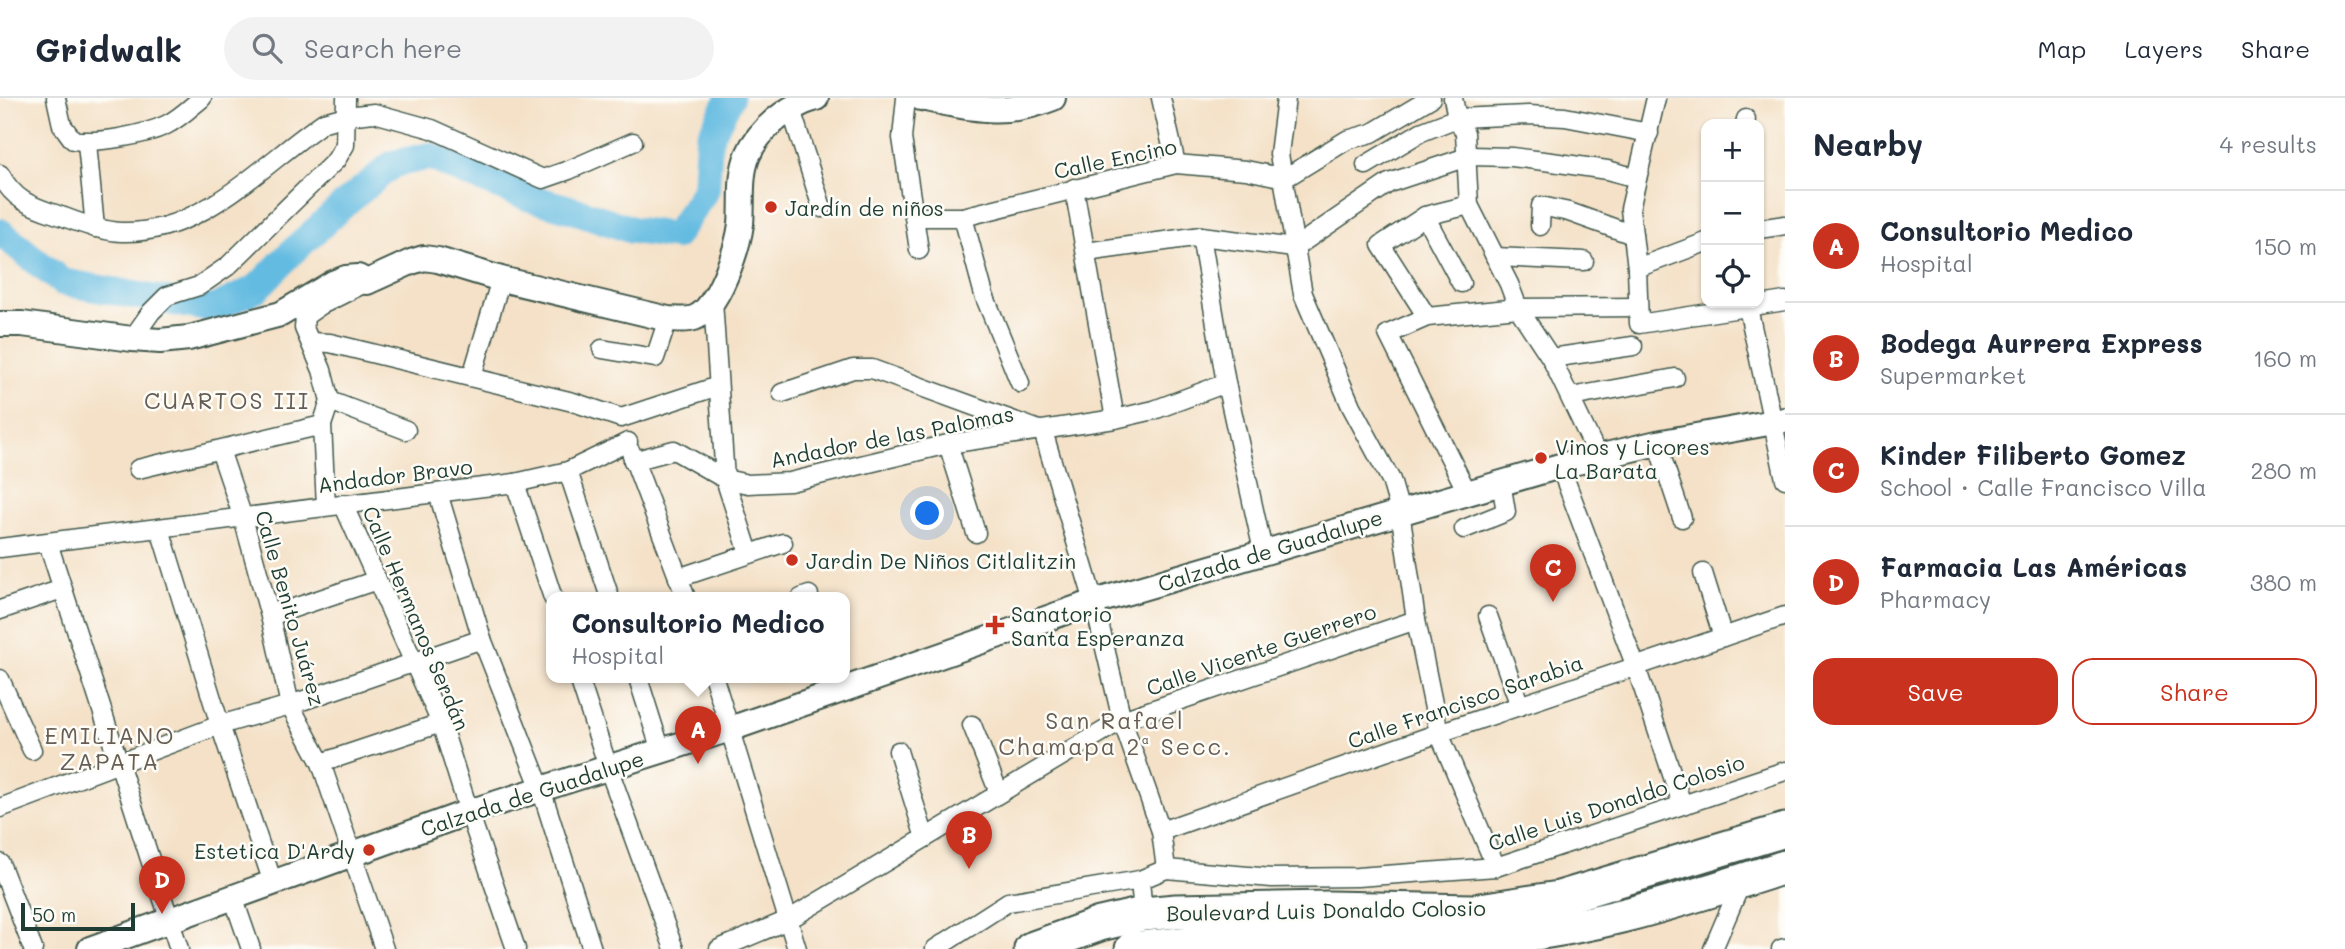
<!DOCTYPE html>
<html lang="en">
<head>
<meta charset="utf-8">
<style>
	:root { --surface:#fff; --page:#f2f2f3; --text:#1f2937; --muted:#747a83; --line:#e0e1e3; --accent:#c8321e }
	body { margin:0; font-family:Mali,sans-serif; background:var(--page); color:var(--text) }
	.controls { position:absolute; right:21px; top:21px; display:grid; overflow:hidden; border-radius:14px; box-shadow:0 2px 5px #0004 }
	.controls button { width:63px; height:63px; display:grid; place-items:center; padding:0; border:0; border-bottom:2px solid var(--line); background:var(--surface); color:var(--text); font:35px sans-serif }
	.scale { position:absolute; left:21px; bottom:18px; width:114px; box-sizing:border-box; padding-left:7px; border:4px solid #1f3d34; border-top:0; font-size:19px; line-height:24px; white-space:nowrap; color:#1f3d34; -webkit-text-stroke:5px #fdfcf7; paint-order:stroke }
	.you { position:absolute; left:928px; top:416px; width:24px; height:24px; margin:-18px; border:5px solid #fff; border-radius:50%; background:#1a73e8; box-shadow:0 0 0 10px #1a73e833 }
	.badge { display:grid; place-items:center; width:46px; height:46px; border-radius:50%; background:var(--accent); color:#fff; font-size:23px; font-weight:700 }
	.pin { position:absolute; translate:-50% -58px; filter:drop-shadow(0 2px 4px #0008) }
	.pin::after { content:''; position:absolute; top:37px; width:24px; height:21px; background:inherit; clip-path:polygon(0 0,100% 0,50% 100%) }
	.popup { position:absolute; left:546px; top:494px; width:304px; height:91px; box-sizing:border-box; display:grid; place-content:center; border-radius:14px; background:var(--surface); filter:drop-shadow(0 2px 5px #0005); font-size:23px; white-space:nowrap; color:var(--muted) }
	.popup b { font-size:26px; color:var(--text) }
	.popup::after { content:''; position:absolute; left:50%; top:100%; margin-left:-14px; border:14px solid transparent; border-top-color:var(--surface) }
	.list { margin:0; padding:0; list-style:none }
	h2 { display:flex; justify-content:space-between; align-items:center; height:91px; margin:0; padding:0 28px; font-size:30px }
	h2 small { font-size:23px; font-weight:400; color:var(--muted) }
	.list li { display:grid; grid-template-columns:46px 1fr auto; gap:21px; align-items:center; box-sizing:border-box; height:112px; padding:0 28px; border-top:2px solid var(--line) }
	.list b { display:block; font-size:26px; white-space:nowrap }
	.list p { margin:0; font-size:23px; white-space:nowrap; color:var(--muted) }
	.list em { font-size:23px; font-style:normal; color:var(--muted) }
	.actions { display:flex; gap:14px; padding:21px 28px }
	.actions a { flex:1; padding:16px 0; border:2px solid var(--accent); border-radius:21px; text-align:center; font-size:24px; color:var(--accent) }
	.actions .main { background:var(--accent); color:#fff }
	.icon { flex:none; width:38px; height:38px; fill:none; stroke:currentColor; stroke-width:2; stroke-linecap:round; stroke-linejoin:round }
	.map { position:relative; flex:none; width:1785px; height:851px; overflow:hidden }
	header { display:flex; align-items:center; gap:42px; box-sizing:border-box; height:98px; padding:0 35px; background:var(--surface); border-bottom:2px solid var(--line) }
	header strong { font-size:33px }
	nav { display:flex; gap:38px; margin-inline-start:auto; font-size:24px }
	.search { width:490px; height:63px; background:var(--page); display:flex; align-items:center; gap:18px; box-sizing:border-box; padding:0 24px; border-radius:38px; color:var(--muted); font-size:26px }
	main { display:flex }
	aside { flex:1; background:var(--surface) }
	.map>svg:first-child { display:block }
	.lines { fill:none; stroke-linecap:round; stroke-linejoin:round }
	.river { stroke:#64bbe1; stroke-width:28 }
	.street-casing { stroke:#3f564a; stroke-width:21 }
	.secondary-casing { stroke:#3f564a; stroke-width:28 }
	.highway-casing { stroke:#3f564a; stroke-width:37 }
	.street { stroke:#fff; stroke-width:18 }
	.secondary { stroke:#fff; stroke-width:24 }
	.highway { stroke:#fff; stroke-width:33 }
	.poi-dot { fill:#c8321e; stroke:#fdfcf7; stroke-width:2.5 }
	.labels { text-anchor:middle; dominant-baseline:central; stroke-width:5; stroke-linejoin:round; paint-order:stroke }
	.street-label { font-size:21px; fill:#1f3d34; stroke:#fdfcf7 }
	.poi-label { font-size:21px; fill:#1f3d34; stroke:#fdfcf7; text-anchor:start }
	.neighbourhood-label { font-size:23px; letter-spacing:2px; fill:#665d54; stroke:#fdfcf7 }
</style>
</head>
<body>
<header>
<strong>Gridwalk</strong>
<div class="search"><svg class="icon" aria-label="search" viewBox="0 0 24 24"><circle cx="10" cy="10" r="6"/><path d="M15 15l6 6"/></svg>Search here</div>
<nav><a>Map</a><a>Layers</a><a>Share</a></nav>
</header>
<main>
<div class="map">
<svg width="1785" height="851" viewBox="0 0 1785 851">
	<rect width="100%" height="100%" fill="#fdfcf7"/>
	<filter id="ink" filterUnits="userSpaceOnUse"><feTurbulence type="fractalNoise" baseFrequency=".0143" numOctaves="2"/><feDisplacementMap in="SourceGraphic" scale="14" xChannelSelector="R" yChannelSelector="G"/><feConvolveMatrix kernelMatrix="1 2 1 2 8 2 1 2 1" color-interpolation-filters="sRGB"/></filter>
	<filter id="wash" filterUnits="userSpaceOnUse"><feTurbulence type="fractalNoise" baseFrequency=".00686" numOctaves="4" result="noise"/><feDisplacementMap in="SourceGraphic" scale="28" xChannelSelector="R" yChannelSelector="G"/><feGaussianBlur stdDeviation="1.57" result="paint"/><feColorMatrix in="noise" values="0 0 0 0 0 0 0 0 0 0 0 0 0 0 0 0 0 1.4 0 .05"/><feComposite in="paint" operator="in"/></filter>
	<g filter="url(#wash)">
		<rect width="100%" height="100%" fill="#f4e1c7"/>
		<g class="lines">
			<polyline class="river" points="0,134 62,184 213,211 257,190 291,155 341,109 393,66 430,58 466,75 527,99 580,114 632,132 675,138 706,91 709,41 730,0"/>
		</g>
	</g>
	<g filter="url(#ink)">
		<g class="lines">
			<defs>
				<g id="street">
					<path d="M56 0 62 27 73 42C96 46 145 37 166 27 179 21 191 9 202 0"/>
					<polyline points="906,0 902,40 919,152"/>
					<polyline points="1161,0 1176,66"/>
					<polyline points="1286,0 1279,56 1303,196 1351,308 1391,382 1400,413 1416,522 1439,635 1496,769"/>
					<polyline points="1453,0 1457,20 1465,35 1469,107 1509,186 1518,210 1551,260 1598,358"/>
					<polyline points="1656,0 1630,111 1637,170 1639,226 1785,203"/>
					<polyline points="791,11 822,110"/>
					<polyline points="1745,26 1746,21"/>
					<polyline points="87,45 95,130"/>
					<polyline points="1366,67 1421,34 1457,20 1528,17 1565,19 1649,35"/>
					<path d="M0 76C15 105 35 109 64 119 82 126 102 133 121 134 202 137 262 66 324 24L346 18 374 15 432 31 543 81 569 72 633 44"/>
					<polyline points="1074,90 1115,321"/>
					<polyline points="1425,118 1461,185"/>
					<polyline points="915,119 963,119 1176,66 1246,72 1285,80 1347,42 1372,35 1431,0"/>
					<polyline points="963,119 984,197 1020,285"/>
					<polyline points="1540,128 1541,108 1569,114 1633,137"/>
					<polyline points="1759,131 1785,127"/>
					<polyline points="1201,138 1226,285 1263,453"/>
					<polyline points="1086,154 1201,138 1294,150 1389,85 1470,58 1512,59 1552,64 1607,72 1637,80"/>
					<polyline points="1495,159 1584,163"/>
					<polyline points="1637,170 1706,144"/>
					<polyline points="713,203 725,381 749,455"/>
					<polyline points="1747,205 1785,381"/>
					<polyline points="1427,219 1381,147 1425,118 1469,107"/>
					<polyline points="132,241 151,214 167,198 199,188 228,168 336,62 345,47 346,0"/>
					<polyline points="311,244 330,245 573,304 621,320 718,288"/>
					<polyline points="602,251 655,260 668,221"/>
					<polyline points="1551,260 1633,248"/>
					<polyline points="472,278 501,181"/>
					<polyline points="782,295 853,271 872,271 1039,332"/>
					<polyline points="1571,299 1675,280"/>
					<polyline points="330,303 406,332"/>
					<polyline points="1043,333 1094,504 1122,622 1161,733 1166,771 1140,782 1143,816"/>
					<polyline points="1657,345 1682,420"/>
					<polyline points="948,346 976,435"/>
					<polyline points="220,352 243,420 270,518 290,607 321,665 384,851"/>
					<polyline points="631,354 686,500"/>
					<polyline points="633,363 674,352 725,381 748,386 790,384 948,346 1115,321 1154,312 1226,285"/>
					<polyline points="1560,368 1636,569 1682,706"/>
					<polyline points="138,371 322,327"/>
					<polyline points="568,373 610,500"/>
					<polyline points="515,385 553,500"/>
					<polyline points="1467,394 1388,236 1427,219 1518,210 1638,209"/>
					<polyline points="438,395 482,541 541,691 592,851"/>
					<polyline points="343,406 441,625 469,714 516,851"/>
					<polyline points="326,408 322,327 330,303 322,272 304,230 305,218 321,207 367,184"/>
					<polyline points="160,431 220,627 273,785"/>
					<polyline points="1464,431 1506,414 1501,384"/>
					<polyline points="48,445 179,851"/>
					<polyline points="0,450 515,385 568,373 628,344"/>
					<polyline points="1703,475 1723,539"/>
					<polyline points="678,480 783,445"/>
					<polyline points="801,500 809,497"/>
					<polyline points="0,512 62,491"/>
					<polyline points="270,518 377,482"/>
					<polyline points="1488,518 1520,608"/>
					<polyline points="579,580 608,669 674,851"/>
					<polyline points="638,580 661,653"/>
					<polyline points="714,580 797,851"/>
					<polyline points="0,581 32,652"/>
					<polyline points="972,627 999,695"/>
					<polyline points="898,653 925,740"/>
					<polyline points="321,665 441,625"/>
					<polyline points="0,710 220,627 290,607 482,541"/>
					<polyline points="1161,733 1439,635 1785,518"/>
					<polyline points="0,765 33,851"/>
					<polyline points="1166,771 1272,780 1357,779 1496,769 1785,673"/>
					<polyline points="233,799 251,851"/>
					<polyline points="719,851 788,822 1122,622 1416,522"/>
					<polyline points="935,851 1008,804 1140,782"/>
					<polyline points="1713,851 1742,783"/>
					<polyline points="1781,851 1785,850"/>
				</g>
				<g id="secondary">
					<path d="M921 0C971 10 1003 20 1053 0"/>
					<path d="M0 226H22L132 241 160 243 189 240 281 216 333 185 346 180 358 179 367 184 411 164 424 160 438 162 501 181 668 221C676 221 686 223 694 220 718 212 738 149 741 126 743 104 739 78 748 57 759 31 788 8 816 0"/>
					<polyline points="90,851 469,714 730,631 1094,504 1560,368 1657,345 1785,322"/>
				</g>
				<g id="highway">
					<polyline points="1031,851 1100,826 1143,816 1176,813 1329,810 1473,813 1559,800 1785,732"/>
					<path d="M1132 851C1199 843 1266 840 1333 839 1381 839 1429 844 1476 841 1582 836 1685 801 1785 769"/>
				</g>
			</defs>
			<use href="#street" class="street-casing"/>
			<use href="#secondary" class="secondary-casing"/>
			<use href="#highway" class="highway-casing"/>
			<use href="#street" class="street"/>
			<use href="#secondary" class="secondary"/>
			<use href="#highway" class="highway"/>
		</g>
	</g>
	<g class="poi-dot">
		<circle cx="771" cy="109" r="7"/>
		<circle cx="1541" cy="360" r="7"/>
		<circle cx="792" cy="462" r="7"/>
		<path d="M991.5 516.5h7v7h7v7h-7v7h-7v-7h-7v-7h7z"/>
		<circle cx="369" cy="752" r="7"/>
	</g>
	<g class="labels">
		<g class="street-label">
			<text transform="translate(1115 60) rotate(-12)">Calle Encino</text>
			<text transform="translate(892 338) rotate(-11)">Andador de las Palomas</text>
			<text transform="translate(395 377) rotate(-7)">Andador Bravo</text>
			<text transform="translate(1270 452) rotate(-17)">Calzada de Guadalupe</text>
			<text transform="translate(291 510) rotate(74)">Calle Benito Juárez</text>
			<text transform="translate(417 520) rotate(67)">Calle Hermanos Serdán</text>
			<text transform="translate(1261 551) rotate(-19)">Calle Vicente Guerrero</text>
			<text transform="translate(1465 603) rotate(-19)">Calle Francisco Sarabia</text>
			<text transform="translate(532 695) rotate(-18)">Calzada de Guadalupe</text>
			<text transform="translate(1616 704) rotate(-18)">Calle Luis Donaldo Colosio</text>
			<text transform="translate(1326 812) rotate(-1)">Boulevard Luis Donaldo Colosio</text>
		</g>
		<g class="poi-label">
			<text x="785" y="109">Jardín de niños</text>
			<text x="1555" y="348">Vinos y Licores<tspan x="1555" dy="24">La Barata</tspan></text>
			<text x="806" y="462">Jardin De Niños Citlalitzin</text>
			<text x="1011" y="515">Sanatorio<tspan x="1011" dy="24">Santa Esperanza</tspan></text>
			<text x="355" y="752" text-anchor="end">Estetica D'Ardy</text>
		</g>
		<g class="neighbourhood-label">
			<text x="227" y="302">CUARTOS III</text>
			<text x="1115" y="622">San Rafael<tspan x="1115" dy="26">Chamapa 2ª Secc.</tspan></text>
			<text x="110" y="637">EMILIANO<tspan x="110" dy="26">ZAPATA</tspan></text>
		</g>
	</g>
</svg>
<div class="controls">
<button>+</button>
<button>−</button>
<button><svg class="icon" aria-label="locate" viewBox="0 0 24 24"><circle cx="12" cy="12" r="6"/><path d="M12 2v4M12 18v4M2 12h4M18 12h4"/></svg></button>
</div>
<div class="scale">50 m</div>
<div class="you"></div>
<div class="pin badge" style="left:698px;top:666px">A</div>
<div class="popup"><b>Consultorio Medico</b>Hospital</div>
<div class="pin badge" style="left:969px;top:771px">B</div>
<div class="pin badge" style="left:1553px;top:504px">C</div>
<div class="pin badge" style="left:162px;top:816px">D</div>
</div>
<aside>
<h2>Nearby<small>4 results</small></h2>
<ul class="list">
<li><span class="badge">A</span><div><b>Consultorio Medico</b><p>Hospital</p></div><em>150 m</em></li>
<li><span class="badge">B</span><div><b>Bodega Aurrera Express</b><p>Supermarket</p></div><em>160 m</em></li>
<li><span class="badge">C</span><div><b>Kinder Filiberto Gomez</b><p>School · Calle Francisco Villa</p></div><em>280 m</em></li>
<li><span class="badge">D</span><div><b>Farmacia Las Américas</b><p>Pharmacy</p></div><em>380 m</em></li>
</ul>
<div class="actions"><a class="main">Save</a><a>Share</a></div>
</aside>
</main>
</body>
</html>
